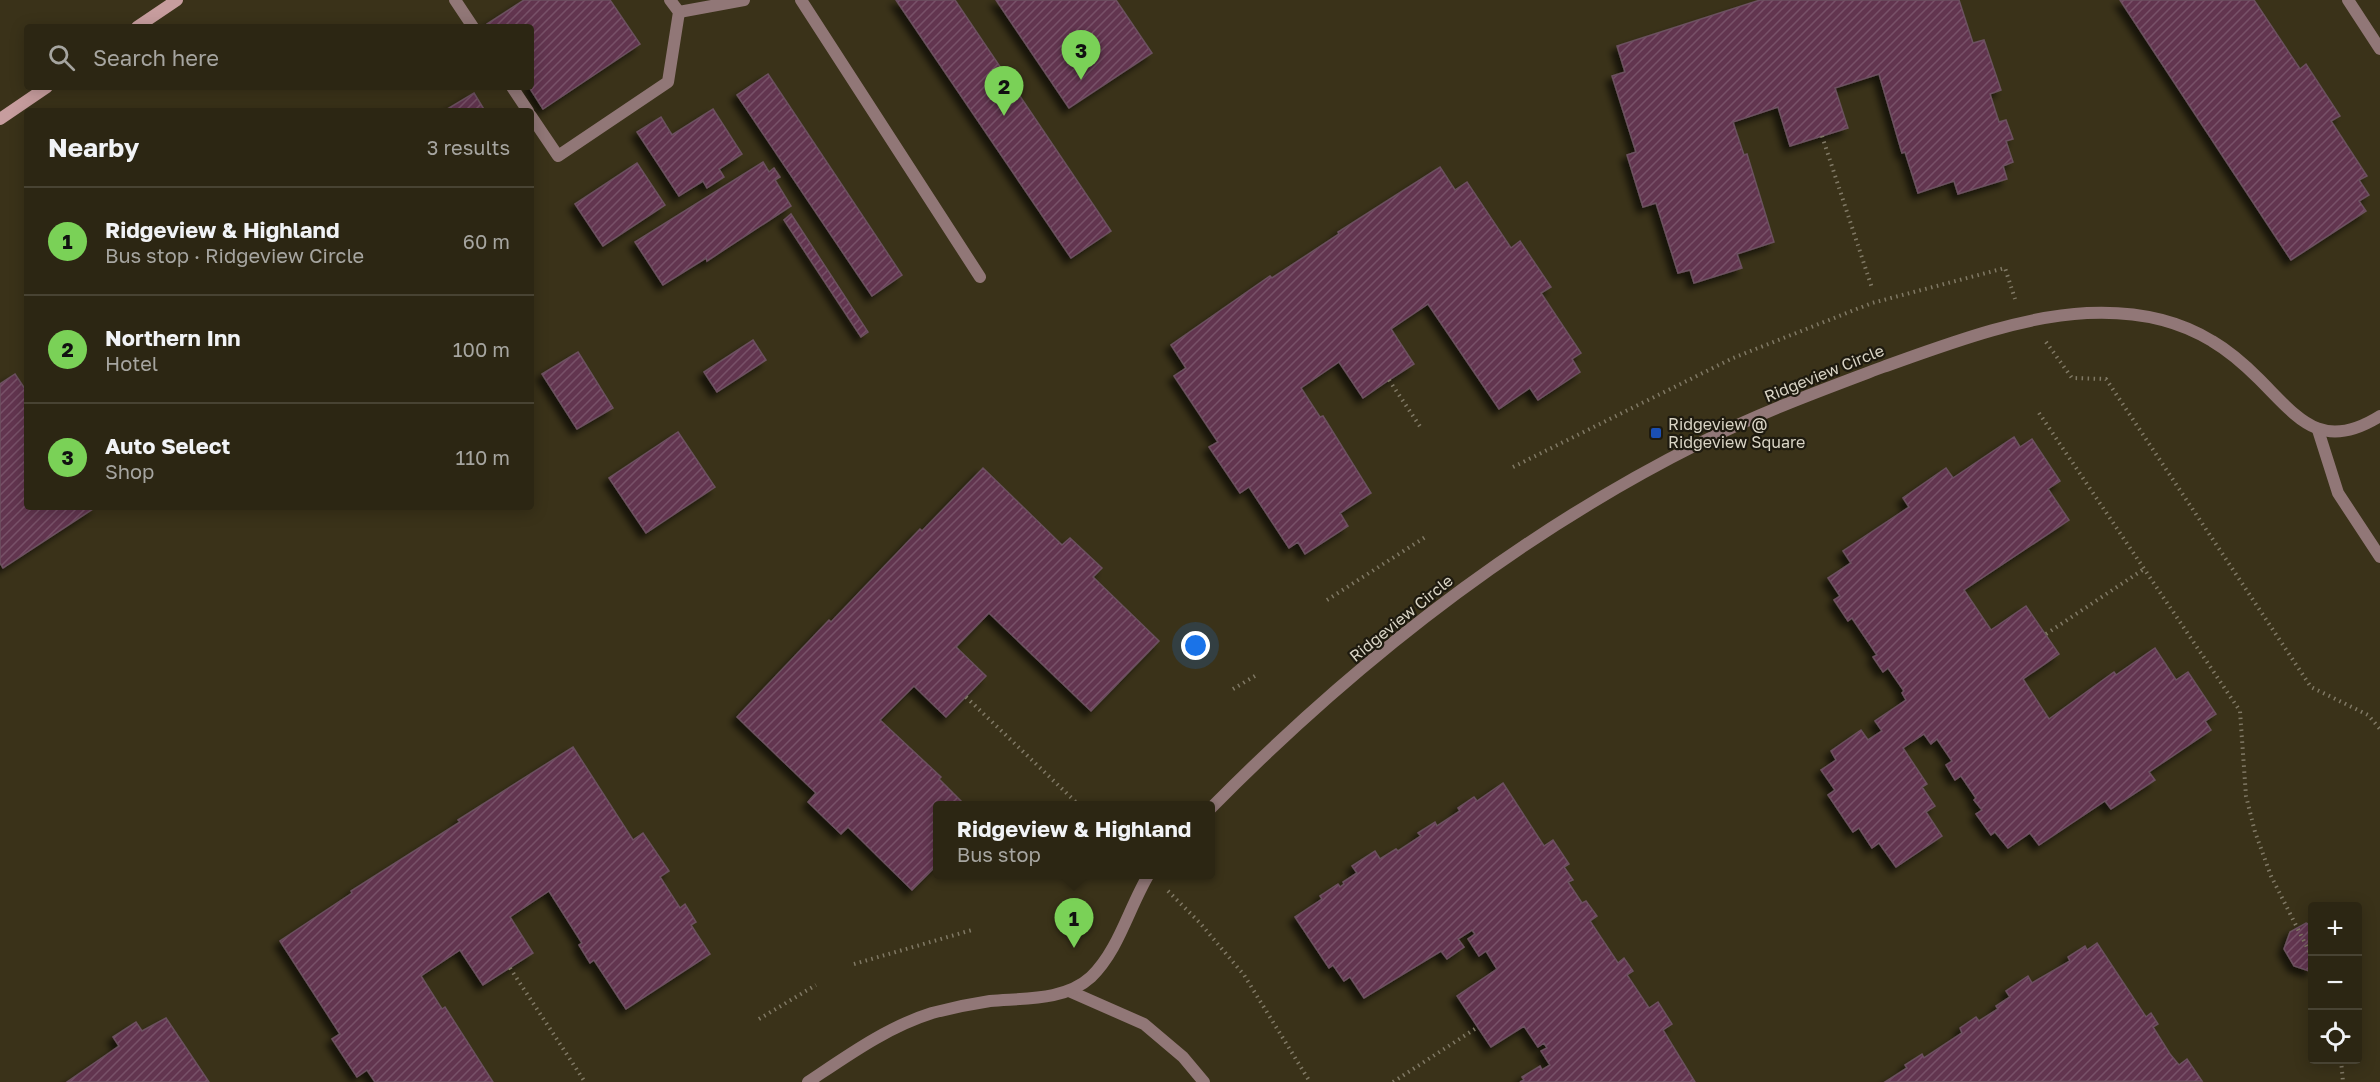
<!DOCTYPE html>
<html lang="en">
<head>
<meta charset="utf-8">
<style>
	:root { --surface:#2c2613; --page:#383221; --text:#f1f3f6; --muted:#a6a5a0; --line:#484333; --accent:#7ad157 }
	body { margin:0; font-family:"Golos Text",sans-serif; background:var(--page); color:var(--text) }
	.controls { position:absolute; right:18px; bottom:18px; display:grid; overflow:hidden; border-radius:6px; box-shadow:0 3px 15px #0003 }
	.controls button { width:54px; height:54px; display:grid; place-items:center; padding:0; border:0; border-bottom:2px solid var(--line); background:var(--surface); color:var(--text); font:30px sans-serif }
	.you { position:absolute; left:1196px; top:646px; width:21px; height:21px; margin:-15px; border:4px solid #fff; border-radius:50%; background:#1a73e8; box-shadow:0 0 0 9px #1a73e833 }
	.badge { display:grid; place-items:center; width:39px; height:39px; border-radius:50%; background:var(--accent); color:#111; font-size:20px; font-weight:700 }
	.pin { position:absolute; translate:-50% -50px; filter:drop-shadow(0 2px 3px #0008) }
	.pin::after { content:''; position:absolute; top:32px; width:21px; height:18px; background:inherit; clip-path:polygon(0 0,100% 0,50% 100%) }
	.popup { position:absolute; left:933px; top:801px; width:282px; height:78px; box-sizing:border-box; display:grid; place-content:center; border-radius:6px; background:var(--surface); filter:drop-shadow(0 2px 4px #0005); font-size:20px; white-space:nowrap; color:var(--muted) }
	.popup b { font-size:22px; color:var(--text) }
	.popup::after { content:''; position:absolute; left:50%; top:100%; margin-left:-12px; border:12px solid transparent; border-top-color:var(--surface) }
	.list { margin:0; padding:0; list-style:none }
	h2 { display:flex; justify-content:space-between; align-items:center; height:78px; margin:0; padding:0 24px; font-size:26px }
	h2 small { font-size:20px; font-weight:400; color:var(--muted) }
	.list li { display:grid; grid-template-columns:39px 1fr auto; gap:18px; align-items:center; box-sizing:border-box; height:108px; padding:0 24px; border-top:2px solid var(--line) }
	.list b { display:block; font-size:22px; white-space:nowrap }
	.list p { margin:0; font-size:20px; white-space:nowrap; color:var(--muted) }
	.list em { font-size:20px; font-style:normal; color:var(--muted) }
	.icon { flex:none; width:33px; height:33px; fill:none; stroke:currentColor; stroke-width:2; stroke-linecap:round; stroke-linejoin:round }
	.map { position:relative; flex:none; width:2380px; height:1082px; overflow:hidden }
	.search { position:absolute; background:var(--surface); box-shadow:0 3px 15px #0003; left:24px; top:24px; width:510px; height:66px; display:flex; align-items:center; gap:15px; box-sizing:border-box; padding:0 21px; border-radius:6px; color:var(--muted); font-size:22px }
	.panel { position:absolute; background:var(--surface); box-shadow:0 3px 15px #0003; left:24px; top:108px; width:510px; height:402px; border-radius:6px }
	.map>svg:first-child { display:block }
	.building { fill:url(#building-hatch); stroke:#6c5160; stroke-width:1.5; filter:url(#shadow) }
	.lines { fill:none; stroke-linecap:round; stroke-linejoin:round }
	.path { stroke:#807965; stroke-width:4; stroke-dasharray:1.5 4.5; stroke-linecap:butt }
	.lane { stroke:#917777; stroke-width:12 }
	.street { stroke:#917777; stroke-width:12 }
	.secondary { stroke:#c79d9e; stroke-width:12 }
	.transit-dot { fill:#1a4fb4; stroke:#1e1a0f; stroke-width:2 }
	.labels { text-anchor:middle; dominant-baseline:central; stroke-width:4.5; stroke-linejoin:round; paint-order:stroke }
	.street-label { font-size:16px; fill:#d9d4c5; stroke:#1e1a0f }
	.poi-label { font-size:16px; fill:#d9d4c5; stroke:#1e1a0f; text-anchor:start }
</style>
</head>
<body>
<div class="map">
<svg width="2380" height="1082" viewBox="0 0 2380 1082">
	<defs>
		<pattern id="building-hatch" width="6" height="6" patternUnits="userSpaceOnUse" patternTransform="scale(1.5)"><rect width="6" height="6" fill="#623550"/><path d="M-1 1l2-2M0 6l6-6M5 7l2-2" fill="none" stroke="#785168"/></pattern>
		<filter id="shadow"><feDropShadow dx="-5.5" dy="5.5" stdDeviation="3" flood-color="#0009"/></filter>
	</defs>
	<rect width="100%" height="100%" fill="#3a3219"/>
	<g class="building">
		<polygon points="524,0 610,0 640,44 543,109 529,87 531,87 531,27 489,27 487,24"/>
		<polygon points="896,0 955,0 1111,231 1071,258"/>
		<polygon points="996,0 1116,0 1152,53 1069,108"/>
		<polygon points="1760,0 1959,0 1973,43 1984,40 2001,90 1990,94 1999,122 2006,120 2013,139 2006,141 2013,162 2003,166 2007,179 1958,194 1954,181 1918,193 1905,152 1902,153 1879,74 1835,88 1848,128 1790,146 1778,107 1733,122 1744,155 1747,154 1774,242 1737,254 1742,268 1694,283 1690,270 1678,273 1656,203 1643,207 1627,155 1636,152 1612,76 1625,72 1617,46"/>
		<polygon points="2120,0 2254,0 2300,69 2306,64 2340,116 2331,121 2367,176 2359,180 2369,195 2359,201 2366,211 2291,260"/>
		<polygon points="768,74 902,275 872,296 737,95"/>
		<polygon points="474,93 485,111 444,111"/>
		<polygon points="713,109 742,154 719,169 724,177 707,188 703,181 679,196 637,132 661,117 672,135"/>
		<polygon points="763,162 769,172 774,168 780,177 775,180 791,206 707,261 706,258 663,285 635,242"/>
		<polygon points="637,163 665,205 603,246 575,204"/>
		<polygon points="1440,167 1455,190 1467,182 1511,248 1520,241 1551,287 1541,293 1581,353 1572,359 1580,372 1538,400 1530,388 1499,409 1428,304 1391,329 1414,364 1389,380 1363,398 1339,362 1301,388 1320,417 1323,416 1371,493 1340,513 1348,526 1305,554 1298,542 1289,548 1249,487 1240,493 1209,447 1218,442 1174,376 1186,368 1171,345 1270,276 1272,278 1339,234 1338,232"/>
		<polygon points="791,214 868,332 861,337 784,220"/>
		<polygon points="753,340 766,360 717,392 704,372"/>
		<polygon points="578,352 613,408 577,429 542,374"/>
		<polygon points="15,374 27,392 27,507 96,507 3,568 0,563 0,384"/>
		<polygon points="678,432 715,487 646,533 609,478"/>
		<polygon points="2014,437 2020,447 2032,439 2060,481 2048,489 2069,520 1964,590 1991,630 2026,606 2059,654 2023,679 2049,719 2114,672 2116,675 2155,648 2176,680 2188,672 2216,714 2205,721 2211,730 2149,772 2155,780 2111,809 2105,801 2039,845 2030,833 2008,848 1995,832 1991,835 1976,814 1982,810 1974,800 1976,798 1961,776 1955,780 1946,765 1952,761 1937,739 1931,744 1924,734 1903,748 1927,784 1922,787 1935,806 1926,812 1942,836 1896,867 1879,843 1872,848 1859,828 1853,832 1828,795 1835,790 1821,770 1836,760 1831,751 1861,730 1868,740 1882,731 1875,721 1906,700 1902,693 1904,691 1888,668 1883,672 1873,657 1877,655 1852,618 1848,621 1834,600 1840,596 1828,578 1851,563 1843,551 1909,507 1903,498 1946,468 1953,478"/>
		<polygon points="983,468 1062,545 1070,538 1102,568 1093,577 1159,641 1091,711 989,613 956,647 986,676 946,717 914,686 880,720 941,777 939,779 966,806 938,806 938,864 912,890 848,827 841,834 808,802 816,793 737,717 829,620 831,622 920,529 922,531"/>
		<polygon points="573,747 633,840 643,833 669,871 660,877 680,908 685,904 696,922 691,925 710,954 626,1009 594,960 590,963 579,945 582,943 549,891 510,917 533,953 483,985 460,950 421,976 442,1009 445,1007 493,1082 375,1082 367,1070 357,1077 332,1039 340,1034 280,941 352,893 351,891 460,822 458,820"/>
		<polygon points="1503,783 1544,846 1553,840 1569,864 1564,867 1573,880 1568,882 1582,903 1586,901 1597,916 1590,921 1618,963 1624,958 1633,971 1627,975 1649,1008 1658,1002 1672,1024 1663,1030 1695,1082 1520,1082 1524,1080 1522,1077 1540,1066 1542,1070 1550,1065 1541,1051 1547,1048 1544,1043 1538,1047 1524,1026 1491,1047 1457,996 1497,969 1486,951 1479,956 1468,939 1475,934 1472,930 1458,939 1464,947 1447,959 1441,951 1364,998 1350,977 1344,981 1333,965 1329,968 1295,917 1322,899 1320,896 1338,884 1340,887 1344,884 1343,882 1357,873 1352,866 1375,851 1380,859 1396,849 1398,851 1421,836 1418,833 1435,822 1437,826 1460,811 1458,808 1474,797 1477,801"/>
		<polygon points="2306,923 2312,926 2312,969 2309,971 2294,966 2284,949 2290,932"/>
		<polygon points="2097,943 2146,1017 2151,1013 2158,1024 2153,1027 2170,1054 2179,1065 2187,1059 2202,1081 1885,1082 1907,1068 1905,1065 1922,1054 1924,1058 1962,1033 1960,1028 1976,1017 1979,1021 1998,1009 1996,1006 2010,997 2006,991 2028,976 2032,983 2070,961 2068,957 2085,946 2087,950"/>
		<polygon points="166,1018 209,1082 67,1082 119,1046 113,1037 136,1022 142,1031"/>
	</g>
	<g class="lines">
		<g class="path">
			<polyline points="1822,136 1872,288"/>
			<polyline points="2046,342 2072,378 2106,379 2311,687 2368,715 2380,729"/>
			<polyline points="1389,380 1421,428"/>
			<polyline points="2039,413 2240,711 2246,796 2255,832 2271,876 2312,957"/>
			<polyline points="1513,467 1733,358 1872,303 2005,268 2015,299"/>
			<polyline points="1327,600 1427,536"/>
			<polyline points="2046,634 2144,569"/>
			<polyline points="1233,689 1255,676"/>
			<polyline points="966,697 1080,806"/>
			<polyline points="1168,891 1200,923 1244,975 1310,1082"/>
			<polyline points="854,964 972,930"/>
			<polyline points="510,968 585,1082"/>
			<polyline points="759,1019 816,985"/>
			<polyline points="2341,1060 2343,1082"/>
			<polyline points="1393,1082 1478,1027"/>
		</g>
		<g class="lane">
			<polyline points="455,0 473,27"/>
			<polyline points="801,0 980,277"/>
			<polyline points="2348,0 2380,49"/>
			<polyline points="679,12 744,0"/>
			<polyline points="512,87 528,111"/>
			<polyline points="531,116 558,156 668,82 679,12 670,0"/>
		</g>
		<g class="street">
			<polyline points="2318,430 2338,493 2380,557"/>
			<path d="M1210 809C1353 664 1518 534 1700 443 1759 413 1822 390 1883 367 1945 345 2021 316 2087 313 2130 311 2175 318 2212 341 2229 351 2245 365 2259 379 2298 418 2321 453 2380 416"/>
			<polyline points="1069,991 1144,1024 1183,1057 1204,1082"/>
			<path d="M808 1082C847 1056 887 1027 932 1013 951 1008 970 1004 990 1001 1023 998 1065 1001 1091 977 1119 950 1129 907 1149 874"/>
		</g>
		<g class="secondary">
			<polyline points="137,27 177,0"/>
			<polyline points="0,119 47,87"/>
		</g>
	</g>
	<rect class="transit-dot" x="1650" y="427" width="12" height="12" rx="3"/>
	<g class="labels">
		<g class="street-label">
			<text transform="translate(1824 373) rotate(-22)">Ridgeview Circle</text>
			<text transform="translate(1401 618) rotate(-39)">Ridgeview Circle</text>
		</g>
		<g class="poi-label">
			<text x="1668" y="424">Ridgeview @<tspan x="1668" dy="18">Ridgeview Square</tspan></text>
		</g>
	</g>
</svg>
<div class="controls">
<button>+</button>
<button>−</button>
<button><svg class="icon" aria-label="locate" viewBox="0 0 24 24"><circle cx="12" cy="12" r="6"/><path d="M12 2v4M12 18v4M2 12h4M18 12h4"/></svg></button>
</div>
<div class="you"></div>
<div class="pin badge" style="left:1074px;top:948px">1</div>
<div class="popup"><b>Ridgeview &amp; Highland</b>Bus stop</div>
<div class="pin badge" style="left:1004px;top:116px">2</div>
<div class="pin badge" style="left:1081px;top:80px">3</div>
<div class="search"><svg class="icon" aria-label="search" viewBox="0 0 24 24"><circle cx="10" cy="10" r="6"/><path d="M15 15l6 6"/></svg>Search here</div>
<section class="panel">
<h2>Nearby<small>3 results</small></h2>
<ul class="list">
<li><span class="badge">1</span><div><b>Ridgeview &amp; Highland</b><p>Bus stop · Ridgeview Circle</p></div><em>60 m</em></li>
<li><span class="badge">2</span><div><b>Northern Inn</b><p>Hotel</p></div><em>100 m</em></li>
<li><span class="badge">3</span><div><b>Auto Select</b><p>Shop</p></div><em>110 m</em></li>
</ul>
</section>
</div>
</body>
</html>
